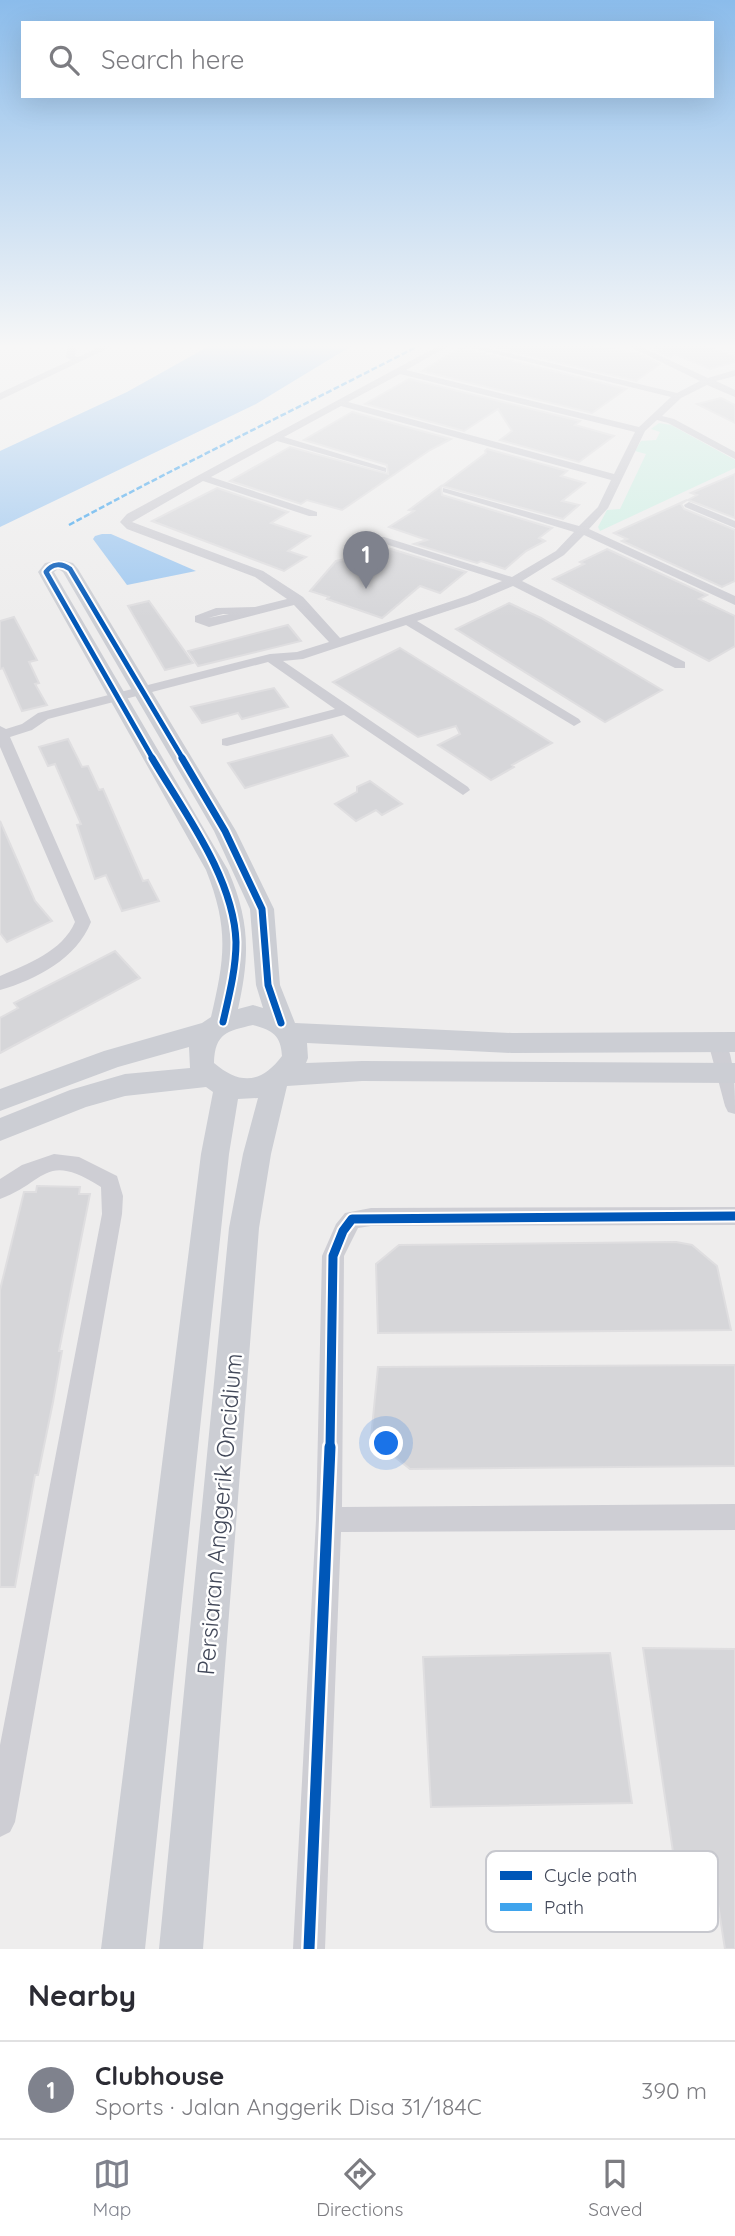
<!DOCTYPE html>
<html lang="en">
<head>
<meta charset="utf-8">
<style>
	:root { --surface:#fff; --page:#f2f2f3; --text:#2b2b33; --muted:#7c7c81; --line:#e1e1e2; --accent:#7f828d }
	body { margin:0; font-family:Quicksand,sans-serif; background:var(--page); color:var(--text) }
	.you { position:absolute; left:387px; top:1444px; width:24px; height:24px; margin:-18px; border:5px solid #fff; border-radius:50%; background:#1a73e8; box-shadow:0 0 0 10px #1a73e833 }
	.badge { display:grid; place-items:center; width:46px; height:46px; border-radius:50%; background:var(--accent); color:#fff; font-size:23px; font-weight:700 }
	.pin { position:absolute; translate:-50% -58px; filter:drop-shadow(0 2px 4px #0008) }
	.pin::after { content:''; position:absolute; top:37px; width:24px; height:21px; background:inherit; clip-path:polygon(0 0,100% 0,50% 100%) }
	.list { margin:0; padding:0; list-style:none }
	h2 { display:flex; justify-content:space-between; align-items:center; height:91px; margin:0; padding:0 28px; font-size:30px }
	h2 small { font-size:23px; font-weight:400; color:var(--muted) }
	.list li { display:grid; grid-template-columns:46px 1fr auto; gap:21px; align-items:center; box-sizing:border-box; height:98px; padding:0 28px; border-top:2px solid var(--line) }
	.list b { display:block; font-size:26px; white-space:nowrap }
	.list p { margin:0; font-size:23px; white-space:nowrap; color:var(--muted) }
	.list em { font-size:23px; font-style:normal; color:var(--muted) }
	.icon { flex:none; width:38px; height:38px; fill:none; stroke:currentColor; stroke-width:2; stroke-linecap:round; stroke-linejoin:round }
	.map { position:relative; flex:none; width:735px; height:1949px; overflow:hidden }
	.search { position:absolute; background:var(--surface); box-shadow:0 7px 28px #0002; left:21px; right:21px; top:21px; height:77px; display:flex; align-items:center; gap:18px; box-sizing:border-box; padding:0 24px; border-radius:0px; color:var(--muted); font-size:26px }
	.sheet { height:189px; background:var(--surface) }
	nav { display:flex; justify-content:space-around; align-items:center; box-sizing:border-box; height:98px; border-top:2px solid var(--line); background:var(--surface); font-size:19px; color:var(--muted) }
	nav a { display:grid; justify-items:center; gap:4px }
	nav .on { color:var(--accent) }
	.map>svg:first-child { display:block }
	.green { fill:#cfefe4 }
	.water { fill:#a1c9f0 }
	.building { fill:#d6d6d9; stroke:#dfdee0; stroke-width:2 }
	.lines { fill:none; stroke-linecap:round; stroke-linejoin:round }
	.street { fill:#ceced4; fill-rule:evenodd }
	.secondary { fill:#ccced4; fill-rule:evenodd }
	.quiet { stroke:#3fa4ed; stroke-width:2.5; stroke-dasharray:6 2.5; stroke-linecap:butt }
	.cycleway-far3-casing { stroke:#fff; stroke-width:9 }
	.cycleway-far2-casing { stroke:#fff; stroke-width:11 }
	.cycleway-far1-casing { stroke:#fff; stroke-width:13 }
	.cycleway-casing { stroke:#fff; stroke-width:16 }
	.cycleway-far3 { stroke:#0057b8; stroke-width:5 }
	.cycleway-far2 { stroke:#0057b8; stroke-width:7 }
	.cycleway-far1 { stroke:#0057b8; stroke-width:9 }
	.cycleway { stroke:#0057b8; stroke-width:11 }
	.labels { text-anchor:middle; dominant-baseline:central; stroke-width:5; stroke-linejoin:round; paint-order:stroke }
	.near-street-label { font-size:24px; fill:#43495a; stroke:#fff }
	.key { fill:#fff; stroke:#c7c8ce; stroke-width:2 }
	.key-label { font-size:19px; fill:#43495a }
</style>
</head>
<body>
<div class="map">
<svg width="735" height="1949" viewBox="0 0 735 1949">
	<rect width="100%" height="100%" fill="#eeeded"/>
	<polygon class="green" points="659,423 671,425 735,460 735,468 600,531 598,527 607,510 620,509 646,454 635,451 641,441 656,440 660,432 651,429"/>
	<g class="water">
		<polygon points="211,345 353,345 256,404 0,527 0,451 127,392"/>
		<polygon points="102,534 111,534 196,571 127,585 93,539 95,536"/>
	</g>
	<g class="building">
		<polygon points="485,345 589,345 639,354 660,364 636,381"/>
		<polygon points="655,345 705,345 735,357 735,362 710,369 675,354 670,357 654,350 662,348"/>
		<polygon points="460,348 626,389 592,413 422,371"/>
		<polygon points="409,379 580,421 575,425 614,436 579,462 500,440 512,431 498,409 464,431 365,404"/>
		<polygon points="721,398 735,405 735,423 697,404"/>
		<polygon points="352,412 451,439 430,450 342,510 307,500 301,504 230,481 290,447 388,474 387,465 304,440"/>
		<polygon points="487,449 567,471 561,476 585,483 562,501 579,505 563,519 442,486 486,453 485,451"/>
		<polygon points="735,474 735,518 688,500 697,495 691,493"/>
		<polygon points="441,486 442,495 552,528 539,538 545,541 526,551 505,569 481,561 477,563 414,544 427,540 389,527 414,511 409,510"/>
		<polygon points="217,488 288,512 271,523 310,536 288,551 306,557 284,571 152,521"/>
		<polygon points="687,500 681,504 684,509 735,530 735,581 722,587 622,541 627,539 614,533"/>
		<polygon points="391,549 466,572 440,593 420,586 382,618 327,599 329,597 310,591 336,561"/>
		<polygon points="607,549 707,595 699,599 735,616 735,646 709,661 553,579 584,564 580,562"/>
		<polygon points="149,601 193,663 165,670 128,606"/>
		<polygon points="509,603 541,618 662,690 605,722 456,629"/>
		<polygon points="14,617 37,660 29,662 39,683 35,684 47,705 22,711 3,668 0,669 0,621"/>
		<polygon points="288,625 301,641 198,666 188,651"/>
		<polygon points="400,648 519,722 552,743 512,765 514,767 491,780 438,745 460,734 456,726 418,737 333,682"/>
		<polygon points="274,688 288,707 242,719 238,713 202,723 191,707"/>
		<polygon points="332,735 348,756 245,788 228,763"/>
		<polygon points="68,739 82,767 88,766 99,790 103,789 143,881 148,880 159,901 122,911 106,875 95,879 77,825 81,824 55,764 48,766 39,747"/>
		<polygon points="370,781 402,804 382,815 376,810 356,821 335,804 357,792 357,787"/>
		<polygon points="0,821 35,901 52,921 7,942 0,933"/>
		<polygon points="115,951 140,978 0,1053 0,1018 18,1008 14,1003"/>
		<polygon points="37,1186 80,1187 79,1194 90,1194 59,1351 62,1351 53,1402 38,1475 35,1475 15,1587 0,1587 0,1290 24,1192 36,1192"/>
		<polygon points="676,1242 692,1245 717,1266 731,1330 378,1333 376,1264 399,1245"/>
		<polygon points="735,1365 735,1466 410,1469 371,1438 378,1367"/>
		<polygon points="643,1648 735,1649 735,1949 725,1949 714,1879 677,1879"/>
		<polygon points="610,1653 632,1803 431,1807 423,1657"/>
	</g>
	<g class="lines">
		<g class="street">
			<polygon points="68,345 76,345 75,356 78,357 104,345 115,345 0,400 0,393 71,360 66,357"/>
			<path d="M440 345H450L406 370 639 427 671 397 459 345H474L677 393 700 381 626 345H637L708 378 735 370V376L716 381 735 390V397L707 385 681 398 662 416 674 419 735 452V459L668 423 657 420 645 431 608 508 589 529 735 596V605L584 535 564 555 522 581 685 662V668H675L513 586 475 602 417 621 579 719 581 722 574 726 406 625 303 659 283 661 468 787 470 790 463 795 344 715 227 746 222 745V739L335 709 268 662 48 719 32 730 10 737 91 922C77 958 36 980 0 990V976C27 964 62 952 75 922L0 747V726L6 729 22 724 38 713 270 654 297 652 329 642 294 605 209 627 195 622V616L216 608 255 607 287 599 255 577 127 529 120 522 127 514ZM400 374 635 432 614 474 348 402ZM341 406 611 480 598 507 579 526 443 488V492L574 532 556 551 512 577 384 537H376V541L502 581 467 596 340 638 303 597 263 571 132 522 203 481 309 516H317V512L211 477 277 441 386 472V468L284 437ZM223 614H229L208 618Z"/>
			<polygon points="689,502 735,521 735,528 685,507 684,505"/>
			<path d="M717 1035 724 1037C735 1061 735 1088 735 1114L728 1112 725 1106 708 1042 710 1037Z"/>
			<path d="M54 1154 79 1157 117 1176 123 1196 122 1214 15 1822 10 1832 0 1837V1745L102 1214 101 1187C44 1151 47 1182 0 1199V1179L22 1165Z"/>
			<polygon points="735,1207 735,1225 371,1226 358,1228 344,1256 342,1507 735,1504 735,1530 341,1532 325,1949 293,1949 316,1520 322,1256 336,1224 345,1213 371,1208"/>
		</g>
		<path class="secondary" d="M61 560 73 563 78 569 236 831 274 909 280 985 295 1023 512 1033 735 1032V1052L512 1053 307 1043 308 1058 306 1063 362 1061 735 1063V1083L362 1081 287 1086 271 1154 259 1228 203 1949H159L229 1228 243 1154 258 1098 238 1099 229 1154 145 1949H101L201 1154 213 1092 206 1087 125 1096 86 1107 0 1141V1118L70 1090 125 1074 190 1068 189 1047 118 1067 0 1111V1089L104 1051 202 1023 211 1017C225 958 229 928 206 870L38 572 45 563ZM58 569 63 572 214 831 250 909 256 985 263 1008 253 1005 238 1009C250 955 250 921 228 870L54 572ZM253 1025C272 1030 281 1035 282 1056 261 1084 240 1085 214 1063 215 1033 227 1031 253 1025Z"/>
		<path class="quiet" d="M69 525C185 462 303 406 420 345"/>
		<defs>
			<path id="cycleway-far3" d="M153 759 46 572C52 563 62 563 70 569L183 759"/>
			<g id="cycleway-far2">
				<path d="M152 758C184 812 234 878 236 942 236 969 229 996 223 1022"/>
				<polyline points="182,758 225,831 262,909 268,985 281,1023"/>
			</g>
			<polyline id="cycleway-far1" points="330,1448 333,1256 343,1231 352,1219 735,1216"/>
			<polyline id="cycleway" points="309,1949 330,1447"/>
		</defs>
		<use href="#cycleway-far3" class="cycleway-far3-casing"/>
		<use href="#cycleway-far2" class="cycleway-far2-casing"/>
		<use href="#cycleway-far1" class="cycleway-far1-casing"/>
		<use href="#cycleway" class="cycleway-casing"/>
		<use href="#cycleway-far3" class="cycleway-far3"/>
		<use href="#cycleway-far2" class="cycleway-far2"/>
		<use href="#cycleway-far1" class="cycleway-far1"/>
		<use href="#cycleway" class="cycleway"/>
	</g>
	<linearGradient id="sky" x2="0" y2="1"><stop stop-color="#8bbceb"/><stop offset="0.56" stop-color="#f7f7f7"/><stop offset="1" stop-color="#f7f7f7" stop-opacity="0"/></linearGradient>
	<rect width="735" height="618" fill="url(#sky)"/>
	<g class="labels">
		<g class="near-street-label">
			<text transform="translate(219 1514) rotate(-85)">Persiaran Anggerik Oncidium</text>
		</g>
	</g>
	<rect x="486" y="1851" width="232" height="81" rx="10" class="key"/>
	<rect x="500" y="1871" width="32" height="9" fill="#0057b8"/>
	<rect x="500" y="1903" width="32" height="8" fill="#3fa4ed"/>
	<g class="key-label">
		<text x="544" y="1882">Cycle path</text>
		<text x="544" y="1914">Path</text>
	</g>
</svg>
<div class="you"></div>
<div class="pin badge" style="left:366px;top:589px">1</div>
<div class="search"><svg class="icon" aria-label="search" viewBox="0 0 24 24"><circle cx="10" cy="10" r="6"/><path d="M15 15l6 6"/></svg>Search here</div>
</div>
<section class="sheet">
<h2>Nearby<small></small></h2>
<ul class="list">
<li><span class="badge">1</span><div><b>Clubhouse</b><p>Sports · Jalan Anggerik Disa 31/184C</p></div><em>390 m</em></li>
</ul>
</section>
<nav>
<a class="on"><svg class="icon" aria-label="map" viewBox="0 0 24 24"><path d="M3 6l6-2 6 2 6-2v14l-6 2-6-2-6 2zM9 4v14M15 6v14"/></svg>Map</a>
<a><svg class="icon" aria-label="directions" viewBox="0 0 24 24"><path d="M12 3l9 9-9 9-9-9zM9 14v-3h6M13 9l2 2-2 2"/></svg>Directions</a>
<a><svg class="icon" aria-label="saved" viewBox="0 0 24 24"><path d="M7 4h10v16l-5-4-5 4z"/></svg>Saved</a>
</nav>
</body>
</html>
